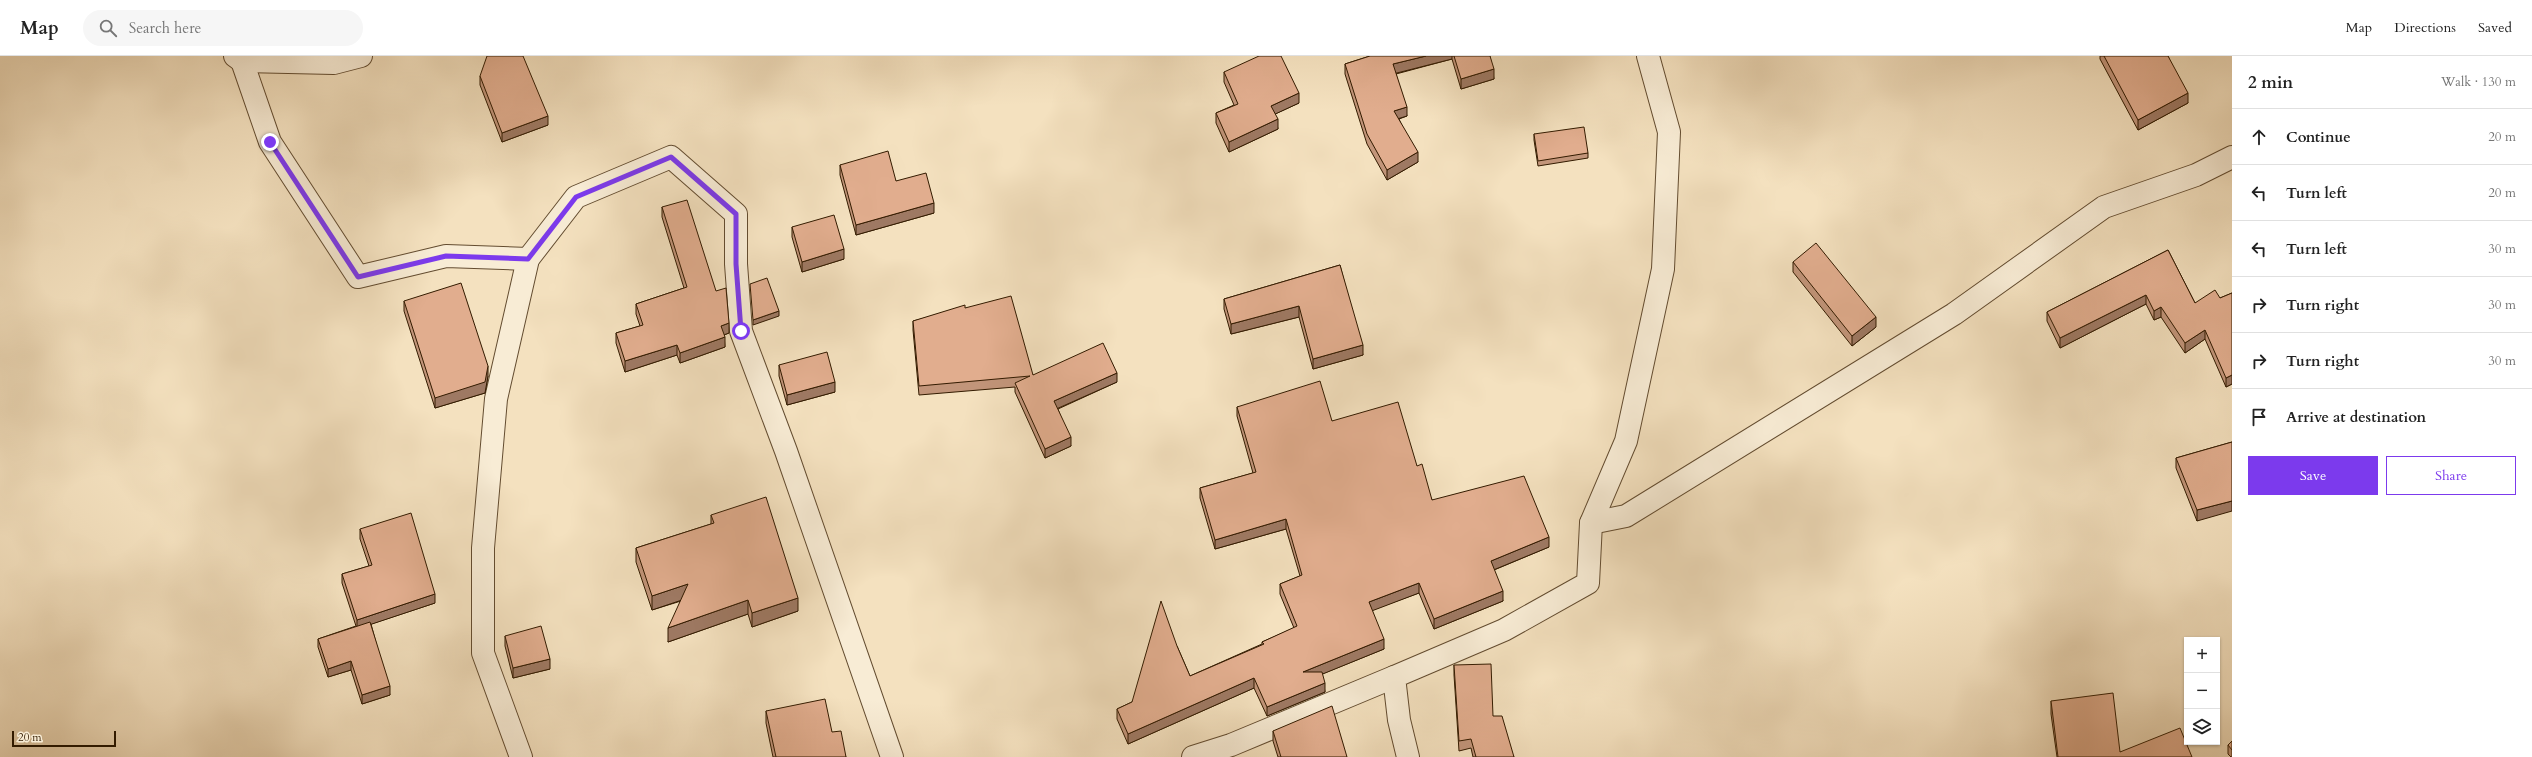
<!DOCTYPE html>
<html lang="en">
<head>
<meta charset="utf-8">
<style>
	:root { --surface:#fff; --page:#f6f6f6; --text:#222; --muted:#767676; --line:#e0e0e0; --accent:#7c3aed }
	body { margin:0; font-family:Cardo,serif; background:var(--page); color:var(--text) }
	.controls { position:absolute; right:12px; bottom:12px; display:grid; overflow:hidden; border-radius:0px; box-shadow:0 1px 3px #0004 }
	.controls button { width:36px; height:36px; display:grid; place-items:center; padding:0; border:0; border-bottom:1px solid var(--line); background:var(--surface); color:var(--text); font:20px sans-serif }
	.scale { position:absolute; left:12px; bottom:10px; width:104px; box-sizing:border-box; padding-left:4px; border:2px solid #331b00; border-top:0; font-size:11px; line-height:14px; white-space:nowrap; color:#331b00; -webkit-text-stroke:3px #f8ecd5; paint-order:stroke }
	.stop { position:absolute; width:12px; height:12px; margin:-9px; border:3px solid #7c3aed; border-radius:50%; background:#fff }
	.stop.end { background:#7c3aed; border-color:#fff; box-shadow:0 1px 4px #0008 }
	.list { margin:0; padding:0; list-style:none }
	h2 { display:flex; justify-content:space-between; align-items:center; height:52px; margin:0; padding:0 16px; font-size:17px }
	h2 small { font-size:13px; font-weight:400; color:var(--muted) }
	.list li { display:grid; grid-template-columns:26px 1fr auto; gap:12px; align-items:center; box-sizing:border-box; height:56px; padding:0 16px; border-top:1px solid var(--line) }
	.list b { display:block; font-size:15px; white-space:nowrap }
	.list em { font-size:13px; font-style:normal; color:var(--muted) }
	.actions { display:flex; gap:8px; padding:12px 16px }
	.actions a { flex:1; padding:9px 0; border:1px solid var(--accent); border-radius:0px; text-align:center; font-size:14px; color:var(--accent) }
	.actions .main { background:var(--accent); color:#fff }
	.icon { flex:none; width:22px; height:22px; fill:none; stroke:currentColor; stroke-width:2; stroke-linecap:round; stroke-linejoin:round }
	.map { position:relative; flex:none; width:2232px; height:701px; overflow:hidden }
	header { display:flex; align-items:center; gap:24px; box-sizing:border-box; height:56px; padding:0 20px; background:var(--surface); border-bottom:1px solid var(--line) }
	header strong { font-size:19px }
	nav { display:flex; gap:22px; margin-inline-start:auto; font-size:14px }
	.search { width:280px; height:36px; background:var(--page); display:flex; align-items:center; gap:10px; box-sizing:border-box; padding:0 14px; border-radius:22px; color:var(--muted); font-size:15px }
	main { display:flex }
	aside { flex:1; background:var(--surface) }
	.map>svg:first-child { display:block }
	.lines { fill:none; stroke-linecap:round; stroke-linejoin:round }
	.minor-casing { stroke:#634c30; stroke-width:24 }
	.minor { stroke:#f8ecd5; stroke-width:22 }
	.wall { fill:#c2957a; stroke:#331b00 }
	.shaded-wall { fill:#9e7963; stroke:#331b00 }
	.building { fill:#e1ad8e; stroke:#331b00 }
	.route { stroke:#7c3aed; stroke-width:5 }
</style>
</head>
<body>
<header>
<strong>Map</strong>
<div class="search"><svg class="icon" aria-label="search" viewBox="0 0 24 24"><circle cx="10" cy="10" r="6"/><path d="M15 15l6 6"/></svg>Search here</div>
<nav><a>Map</a><a>Directions</a><a>Saved</a></nav>
</header>
<main>
<div class="map">
<svg width="2232" height="701" viewBox="0 0 2232 701">
	<rect width="100%" height="100%" fill="#f4e1bf"/>
	<filter id="stains"><feTurbulence type="fractalNoise" baseFrequency=".005" numOctaves="4"/><feColorMatrix values="0 0 0 0 .2 0 0 0 0 .09 0 0 0 0 .02 0 0 0 .5 -.17"/></filter>
	<radialGradient id="worn" r=".72"><stop offset=".6" stop-color="#630" stop-opacity="0"/><stop offset="1" stop-color="#630" stop-opacity=".3"/></radialGradient>
	<g class="lines">
		<defs>
			<g id="minor">
				<polyline points="235,0 242,5 334,7 361,0"/>
				<polyline points="242,5 270,86 358,221 446,200 528,203 496,343 483,492 483,597 521,701"/>
				<polyline points="528,203 576,141 671,101 736,158 736,208 741,275 786,395 892,701"/>
				<polyline points="1591,467 1626,460 1954,258 2104,151 2196,119 2232,101"/>
				<polyline points="1193,701 1231,689 1394,621"/>
				<polyline points="1408,701 1399,664 1394,621 1504,574 1588,527 1591,467 1626,385 1663,213 1669,76 1648,0"/>
			</g>
		</defs>
		<use href="#minor" class="minor-casing"/>
		<use href="#minor" class="minor"/>
	</g>
	<g class="wall">
		<polygon points="1370,0 1490,0 1494,23 1461,33 1452,3 1396,18 1407,60 1399,63 1418,106 1387,124 1367,88 1345,18 1345,8"/>
		<polygon points="2100,0 2168,0 2188,47 2138,74 2100,3"/>
		<polygon points="1224,16 1299,47 1275,58 1278,73 1229,96 1216,67 1216,57 1234,49 1224,26"/>
		<polygon points="480,20 548,69 502,86 480,29"/>
		<polygon points="1534,78 1588,97 1588,102 1538,110 1534,84"/>
		<polygon points="840,109 896,125 934,157 856,179 840,119"/>
		<polygon points="662,151 729,277 724,279 725,291 680,307 677,299 625,316 616,287 616,277 640,270 636,258 636,248 684,232 662,161"/>
		<polygon points="792,171 844,203 802,216 792,181"/>
		<polygon points="2168,194 2195,247 2220,242 2232,237 2232,328 2226,331 2205,283 2185,297 2161,261 2154,264 2146,248 2060,292 2047,265 2047,256"/>
		<polygon points="1793,206 1876,271 1852,290 1793,216"/>
		<polygon points="1340,209 1363,299 1313,313 1299,261 1231,278 1224,253 1224,243"/>
		<polygon points="404,245 488,320 485,337 435,352 404,255"/>
		<polygon points="965,252 1033,319 1117,326 1058,353 1071,390 1045,402 1015,336 1015,331 919,339 913,274 913,265"/>
		<polygon points="779,309 835,336 787,349 779,320"/>
		<polygon points="1237,351 1332,365 1417,410 1432,444 1549,491 1494,514 1503,545 1434,573 1419,537 1372,554 1384,593 1322,618 1325,636 1267,660 1254,632 1128,688 1117,663 1117,653 1132,646 1177,590 1190,620 1262,588 1262,586 1294,572 1280,538 1280,528 1300,520 1286,473 1215,493 1200,442 1200,432 1253,417 1237,360"/>
		<polygon points="2232,386 2197,465 2176,412 2176,402"/>
		<polygon points="711,459 798,555 752,571 748,558 668,586 681,545 652,554 636,506 636,492 711,468"/>
		<polygon points="360,473 435,547 371,568 390,639 362,648 351,614 328,621 318,591 318,583 356,570 342,527 342,518 369,510 360,483"/>
		<polygon points="505,580 550,613 513,622 505,590"/>
		<polygon points="1454,609 1514,701 1473,701 1471,692 1459,695 1454,619"/>
		<polygon points="2051,645 2120,696 2192,701 2057,701 2051,658"/>
		<polygon points="766,655 832,676 846,701 773,701 766,667"/>
		<polygon points="1273,675 1347,701 1278,701 1273,685"/>
		<polygon points="2232,685 2232,701 2231,701 2228,698 2228,689"/>
	</g>
	<g class="shaded-wall">
		<polygon points="1426,0 1452,0 1452,3 1393,18 1393,8"/>
		<polygon points="1494,13 1494,23 1461,33 1461,23"/>
		<polygon points="1299,37 1299,47 1271,60 1271,50"/>
		<polygon points="2188,37 2188,47 2138,74 2138,64"/>
		<polygon points="1407,51 1407,60 1394,64 1394,55"/>
		<polygon points="548,60 548,69 502,86 502,77"/>
		<polygon points="1278,63 1278,73 1229,96 1229,86"/>
		<polygon points="1418,96 1418,106 1387,124 1387,114"/>
		<polygon points="934,147 934,157 856,179 856,169"/>
		<polygon points="844,193 844,203 802,216 802,206"/>
		<polygon points="2146,239 2146,248 2060,292 2060,282"/>
		<polygon points="1299,250 1299,261 1231,278 1231,268"/>
		<polygon points="2161,251 2161,261 2154,264 2154,255"/>
		<polygon points="779,255 779,260 753,269 753,264"/>
		<polygon points="1876,261 1876,271 1852,290 1852,280"/>
		<polygon points="729,267 729,277 721,280 721,270"/>
		<polygon points="2205,274 2205,283 2185,297 2185,287"/>
		<polygon points="725,281 725,291 680,307 680,297"/>
		<polygon points="677,289 677,299 625,316 625,305"/>
		<polygon points="1363,289 1363,299 1313,313 1313,303"/>
		<polygon points="488,310 488,320 485,337 435,352 435,342"/>
		<polygon points="1117,317 1117,326 1054,354 1054,345"/>
		<polygon points="2232,319 2232,328 2226,331 2226,322"/>
		<polygon points="835,326 835,336 787,349 787,339"/>
		<polygon points="1071,381 1071,390 1045,402 1045,393"/>
		<polygon points="2232,445 2232,455 2197,465 2197,454"/>
		<polygon points="1286,463 1286,473 1215,493 1215,484"/>
		<polygon points="1549,481 1549,491 1491,515 1491,505"/>
		<polygon points="1419,527 1419,537 1369,556 1369,546"/>
		<polygon points="688,528 688,542 652,554 652,540"/>
		<polygon points="1503,535 1503,545 1434,573 1434,563"/>
		<polygon points="435,538 435,547 357,573 357,564"/>
		<polygon points="798,542 798,555 752,571 752,557"/>
		<polygon points="748,544 748,558 668,586 668,572"/>
		<polygon points="1384,583 1384,593 1303,626 1303,616"/>
		<polygon points="550,603 550,613 513,622 513,612"/>
		<polygon points="351,605 351,614 328,621 328,613"/>
		<polygon points="1254,622 1254,632 1128,688 1128,678"/>
		<polygon points="1325,627 1325,636 1267,660 1267,651"/>
		<polygon points="390,630 390,639 362,648 362,639"/>
	</g>
	<g class="building">
		<polygon points="487,0 523,0 548,60 502,77 480,20"/>
		<polygon points="1259,0 1281,0 1299,37 1271,50 1278,63 1229,86 1216,57 1238,48 1224,16"/>
		<polygon points="1370,0 1426,0 1393,8 1407,51 1394,55 1418,96 1387,114 1367,78 1345,8"/>
		<polygon points="1454,0 1490,0 1494,13 1461,23"/>
		<polygon points="2104,0 2168,0 2188,37 2138,64"/>
		<polygon points="1584,71 1588,97 1538,105 1534,78"/>
		<polygon points="888,95 896,125 926,117 934,147 856,169 840,109"/>
		<polygon points="687,144 716,235 726,232 729,267 721,270 725,281 680,297 677,289 625,305 616,277 643,269 636,248 687,231 662,151"/>
		<polygon points="834,159 844,193 802,206 792,171"/>
		<polygon points="1816,187 1876,261 1852,280 1793,206"/>
		<polygon points="2168,194 2195,247 2215,234 2220,242 2232,237 2232,319 2226,322 2205,274 2185,287 2161,251 2154,255 2146,239 2060,282 2047,256"/>
		<polygon points="1340,209 1363,289 1313,303 1299,250 1231,268 1224,243"/>
		<polygon points="767,222 779,255 753,264 750,228"/>
		<polygon points="461,227 488,310 485,326 435,342 404,245"/>
		<polygon points="1011,240 1033,319 1103,287 1117,317 1054,345 1071,381 1045,393 1015,327 1030,320 919,330 913,265 965,249 965,252"/>
		<polygon points="827,296 835,326 787,339 779,309"/>
		<polygon points="1320,325 1332,365 1398,346 1417,410 1422,408 1432,444 1524,420 1549,481 1491,505 1503,535 1434,563 1419,527 1369,546 1384,583 1303,616 1322,616 1325,627 1267,651 1254,622 1128,678 1117,653 1132,646 1161,545 1177,590 1190,620 1264,588 1262,586 1297,570 1280,528 1302,519 1286,463 1215,484 1200,432 1256,416 1237,351"/>
		<polygon points="2232,386 2232,445 2197,454 2176,402"/>
		<polygon points="766,441 798,542 752,557 748,544 668,572 688,528 652,540 636,492 714,467 711,459"/>
		<polygon points="411,457 435,538 357,564 342,518 372,509 360,473"/>
		<polygon points="370,566 390,630 362,639 351,605 328,613 318,583"/>
		<polygon points="541,570 550,603 513,612 505,580"/>
		<polygon points="1491,608 1493,660 1502,660 1514,701 1476,701 1471,683 1459,685 1454,609"/>
		<polygon points="2113,637 2120,696 2180,672 2192,701 2058,701 2051,645"/>
		<polygon points="825,643 832,676 841,675 846,701 776,701 766,655"/>
		<polygon points="1332,650 1347,701 1281,701 1273,675"/>
		<polygon points="2232,685 2232,694 2228,689"/>
	</g>
	<g class="lines">
		<polyline class="route" points="270,86 358,221 446,200 528,203 576,141 671,101 736,158 736,208 741,275"/>
	</g>
	<rect width="100%" height="100%" filter="url(#stains)"/>
	<rect width="100%" height="100%" fill="url(#worn)"/>
</svg>
<div class="controls">
<button>+</button>
<button>−</button>
<button><svg class="icon" aria-label="layers" viewBox="0 0 24 24"><path d="M12 4l9 5-9 5-9-5zM3 14l9 5 9-5"/></svg></button>
</div>
<div class="scale">20 m</div>
<div class="stop" style="left:741px;top:275px"></div>
<div class="stop end" style="left:270px;top:86px"></div>
</div>
<aside>
<h2>2 min<small>Walk · 130 m</small></h2>
<ul class="list">
<li><svg class="icon" aria-label="ahead" viewBox="0 0 24 24"><path d="M12 20V5M6 11l6-6 6 6"/></svg><div><b>Continue</b></div><em>20 m</em></li>
<li><svg class="icon" aria-label="left" viewBox="0 0 24 24"><path d="M17 20v-9H6M10 6l-5 5 5 5"/></svg><div><b>Turn left</b></div><em>20 m</em></li>
<li><svg class="icon" aria-label="left" viewBox="0 0 24 24"><path d="M17 20v-9H6M10 6l-5 5 5 5"/></svg><div><b>Turn left</b></div><em>30 m</em></li>
<li><svg class="icon" aria-label="right" viewBox="0 0 24 24"><path d="M7 20v-9h11M14 6l5 5-5 5"/></svg><div><b>Turn right</b></div><em>30 m</em></li>
<li><svg class="icon" aria-label="right" viewBox="0 0 24 24"><path d="M7 20v-9h11M14 6l5 5-5 5"/></svg><div><b>Turn right</b></div><em>30 m</em></li>
<li><svg class="icon" aria-label="arrive" viewBox="0 0 24 24"><path d="M6 21V4h12l-3 4 3 4H6"/></svg><div><b>Arrive at destination</b></div></li>
</ul>
<div class="actions"><a class="main">Save</a><a>Share</a></div>
</aside>
</main>
</body>
</html>
